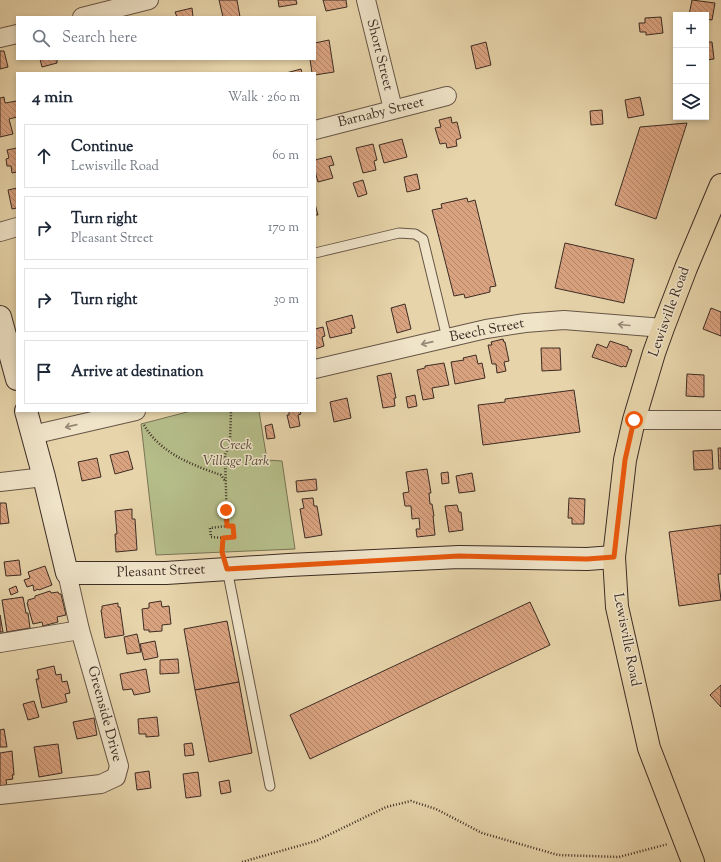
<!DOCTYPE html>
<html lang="en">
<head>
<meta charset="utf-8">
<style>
	:root { --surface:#fff; --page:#f2f2f3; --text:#1f2937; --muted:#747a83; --line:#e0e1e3 }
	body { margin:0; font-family:"Sorts Mill Goudy",serif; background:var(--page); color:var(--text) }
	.controls { position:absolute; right:12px; top:12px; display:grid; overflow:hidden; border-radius:0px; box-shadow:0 2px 6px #0003 }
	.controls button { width:36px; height:36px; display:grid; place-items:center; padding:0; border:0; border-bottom:1px solid var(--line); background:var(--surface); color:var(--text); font:20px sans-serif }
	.stop { position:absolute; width:12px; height:12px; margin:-9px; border:3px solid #ea580c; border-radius:50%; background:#fff }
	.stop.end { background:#ea580c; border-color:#fff; box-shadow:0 1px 4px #0008 }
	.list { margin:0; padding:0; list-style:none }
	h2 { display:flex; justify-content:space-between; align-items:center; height:52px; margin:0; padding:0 16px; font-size:17px }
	h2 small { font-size:13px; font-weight:400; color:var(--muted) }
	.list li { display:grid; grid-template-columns:26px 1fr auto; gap:12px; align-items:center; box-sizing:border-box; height:64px; margin:0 8px 8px; padding:0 8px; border:1px solid var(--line); border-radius:0px }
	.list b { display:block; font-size:15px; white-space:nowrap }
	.list p { margin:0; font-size:13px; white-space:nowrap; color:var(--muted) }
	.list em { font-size:13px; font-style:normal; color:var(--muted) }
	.icon { flex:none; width:22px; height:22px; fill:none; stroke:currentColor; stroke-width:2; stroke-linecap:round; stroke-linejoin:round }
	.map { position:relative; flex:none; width:721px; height:862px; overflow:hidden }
	.search { position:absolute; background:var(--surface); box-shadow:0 2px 6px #0003; left:16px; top:16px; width:300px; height:44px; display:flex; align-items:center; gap:10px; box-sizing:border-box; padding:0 14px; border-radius:0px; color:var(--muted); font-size:15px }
	.panel { position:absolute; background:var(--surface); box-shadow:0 2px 6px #0003; left:16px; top:72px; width:300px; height:340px; border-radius:0px }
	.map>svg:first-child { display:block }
	.park { fill:#b5bd89; stroke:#787456 }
	.building { fill:url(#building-back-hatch); stroke:#3c2c24 }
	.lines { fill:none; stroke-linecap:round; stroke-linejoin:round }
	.lane-casing { stroke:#675646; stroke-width:11 }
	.street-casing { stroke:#675646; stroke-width:20 }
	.secondary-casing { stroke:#3c2c24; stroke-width:24 }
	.primary-casing { stroke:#3c2c24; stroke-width:24 }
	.path { stroke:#3c2c24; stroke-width:2.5; stroke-dasharray:1 2; stroke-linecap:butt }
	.lane { stroke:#efe3c8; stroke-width:9 }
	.street { stroke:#efe3c8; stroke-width:18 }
	.secondary { stroke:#efe3c8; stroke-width:22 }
	.primary { stroke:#e7d4aa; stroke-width:22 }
	.oneway { stroke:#968876 }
	.route { stroke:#ea580c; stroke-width:5 }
	.labels { text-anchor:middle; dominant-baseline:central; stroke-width:3; stroke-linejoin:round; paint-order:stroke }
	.street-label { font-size:14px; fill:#3c2c24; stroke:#efe3c8 }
	.park-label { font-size:14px; font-style:italic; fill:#544938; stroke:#efe3c8 }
</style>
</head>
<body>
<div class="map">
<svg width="721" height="862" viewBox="0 0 721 862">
	<defs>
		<pattern id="building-back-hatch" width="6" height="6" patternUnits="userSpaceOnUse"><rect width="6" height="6" fill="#daa380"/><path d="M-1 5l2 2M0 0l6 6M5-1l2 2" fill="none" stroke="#b28569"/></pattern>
	</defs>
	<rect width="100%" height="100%" fill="#e7d4aa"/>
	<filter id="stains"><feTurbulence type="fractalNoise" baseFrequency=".005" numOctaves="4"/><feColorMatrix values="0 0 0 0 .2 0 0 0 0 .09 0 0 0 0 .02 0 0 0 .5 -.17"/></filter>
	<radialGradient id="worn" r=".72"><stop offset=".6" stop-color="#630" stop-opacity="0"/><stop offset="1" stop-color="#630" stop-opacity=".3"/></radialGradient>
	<polygon class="park" points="191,411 259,411 267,460 282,461 295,549 156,555 141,424"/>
	<g class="building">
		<polygon points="219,0 237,0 240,17 223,17"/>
		<polygon points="278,0 296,0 297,4 279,7"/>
		<polygon points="323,0 346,0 347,7 326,11"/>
		<polygon points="692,0 715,3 712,20 706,19 706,15 689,15"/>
		<polygon points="192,8 193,17 177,17 175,12"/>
		<polygon points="661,17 663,33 646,35 646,32 640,32 639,23 645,23 645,18"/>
		<polygon points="329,40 334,72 315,75 315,73 312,73 310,59 315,59 315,43"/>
		<polygon points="486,42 491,65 476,69 471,46"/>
		<polygon points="706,42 712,42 714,59 706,60"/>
		<polygon points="0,51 4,51 8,67 0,69"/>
		<polygon points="40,59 57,59 57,63 42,67"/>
		<polygon points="301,69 302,73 286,73"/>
		<polygon points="4,97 5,103 17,101 17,117 9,119 13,134 0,137 0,98"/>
		<polygon points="640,97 644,115 628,118 625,100"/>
		<polygon points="602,110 603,124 591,125 590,111"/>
		<polygon points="451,117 452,123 457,122 461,138 456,140 457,146 447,148 446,143 440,144 435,128 441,127 439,120"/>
		<polygon points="687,123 656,219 615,205 640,127"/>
		<polygon points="402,139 407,157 384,163 379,145"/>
		<polygon points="373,144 377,160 374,161 376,170 363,173 356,148"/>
		<polygon points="17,148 17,172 12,173 11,166 7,166 6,159 9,158 7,150"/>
		<polygon points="331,156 334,165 329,166 333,178 318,182 315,171 315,160"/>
		<polygon points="417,174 420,189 407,192 404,177"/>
		<polygon points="363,180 367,194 358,197 353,183"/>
		<polygon points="17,188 17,208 12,209 8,190"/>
		<polygon points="467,198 468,202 475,200 496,286 490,287 490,292 465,298 464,294 454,296 432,210 442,208 441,204"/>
		<polygon points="315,204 318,215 315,215"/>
		<polygon points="565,243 634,259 624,303 555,288"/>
		<polygon points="405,304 411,329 397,333 391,308"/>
		<polygon points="711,308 721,312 721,336 703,329"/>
		<polygon points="352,315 355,328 351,329 352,333 330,338 326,322"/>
		<polygon points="323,327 325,336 322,337 324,346 315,349 315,329"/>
		<polygon points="503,339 504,342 505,342 509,361 504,362 506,371 497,373 496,364 492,364 488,345 492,345 491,342"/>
		<polygon points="610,341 628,347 628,349 632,350 626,367 623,366 622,367 592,357 597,344 607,348"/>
		<polygon points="541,348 560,348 561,370 542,371"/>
		<polygon points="476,355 478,364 482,363 485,378 455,384 451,362 464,360 463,358"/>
		<polygon points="444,363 449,385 432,388 434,398 423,400 417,370 425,368 425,366"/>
		<polygon points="391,373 396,398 394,398 395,406 383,408 377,376"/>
		<polygon points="687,374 704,375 704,397 686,396"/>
		<polygon points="574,390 580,432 483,445 478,405 505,402 505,399"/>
		<polygon points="415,395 417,406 408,408 406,397"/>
		<polygon points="347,398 351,418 334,422 330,402"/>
		<polygon points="289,411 300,411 301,414 298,415 300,426 290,428 287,415 289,415"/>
		<polygon points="272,424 275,438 267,439 265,426"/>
		<polygon points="718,448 721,448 721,469 719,469"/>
		<polygon points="712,450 713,469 694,470 693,451"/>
		<polygon points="128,451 133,469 115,474 110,455"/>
		<polygon points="97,458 101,477 82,481 78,462"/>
		<polygon points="427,469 431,493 429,493 430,504 432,504 434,516 433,516 435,535 417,537 416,529 420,529 419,518 412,519 411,506 405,506 403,493 409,492 406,472"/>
		<polygon points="448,472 449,483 442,484 441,473"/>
		<polygon points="472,473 475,491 459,493 456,476"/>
		<polygon points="316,479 317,490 297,492 296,481"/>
		<polygon points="313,498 314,506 317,506 322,535 305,538 300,509 304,508 302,499"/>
		<polygon points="569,498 585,499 584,524 572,524 572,518 568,518"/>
		<polygon points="0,503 6,503 9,523 0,524"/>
		<polygon points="457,505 459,512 461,512 463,530 449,532 445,506"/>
		<polygon points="132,509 132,519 135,519 137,550 116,552 115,534 117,534 115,511"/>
		<polygon points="721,525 721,574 718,574 721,600 679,606 669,532"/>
		<polygon points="19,560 21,575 6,576 4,562"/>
		<polygon points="45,566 52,585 39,590 38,589 34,591 33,585 27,587 24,580 30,578 28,572"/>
		<polygon points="16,586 18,592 11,595 9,589"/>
		<polygon points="50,591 51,593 58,592 59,594 61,594 66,615 57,617 58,622 43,626 42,622 33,624 27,603 28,602 28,600 35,598 35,596"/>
		<polygon points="23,597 26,613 28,613 30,628 7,632 2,600"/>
		<polygon points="161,601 162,607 169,606 171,624 162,625 162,631 149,632 149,630 144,630 142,609 149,608 149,603"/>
		<polygon points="530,602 550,645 310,759 290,715"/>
		<polygon points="118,603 118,607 120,607 124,635 105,638 101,610 102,610 102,606"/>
		<polygon points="0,615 3,632 0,632"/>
		<polygon points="227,621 239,682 195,690 184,629"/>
		<polygon points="137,634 141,652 127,654 124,637"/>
		<polygon points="155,641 158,657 144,660 140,644"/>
		<polygon points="178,659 179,673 160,674 160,660"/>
		<polygon points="54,666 56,675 61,674 62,682 67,681 70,693 65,694 67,702 42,708 36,679 39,679 37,670"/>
		<polygon points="146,669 150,692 134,695 132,689 123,690 120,674"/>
		<polygon points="239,682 252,753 209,762 195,690"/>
		<polygon points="721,685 721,707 710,695"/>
		<polygon points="34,701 39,717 28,720 23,704"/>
		<polygon points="157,717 159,736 146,737 146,734 139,734 138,719"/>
		<polygon points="94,718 97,735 77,739 73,722"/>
		<polygon points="4,729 7,747 0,747 0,730"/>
		<polygon points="192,743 194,755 185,756 184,744"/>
		<polygon points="58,744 62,773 39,777 34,747"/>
		<polygon points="12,751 14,775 12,775 13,779 6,780 7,787 0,788 0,753"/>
		<polygon points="149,771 151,788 137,790 135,773"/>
		<polygon points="198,772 201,796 186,798 183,774"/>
		<polygon points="229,780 231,792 221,794 219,782"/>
	</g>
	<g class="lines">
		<defs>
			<g id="lane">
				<polyline points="315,253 399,233 415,234 423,239 447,338"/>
				<polyline points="227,569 270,786"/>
			</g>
			<g id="street">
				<polyline points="366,0 393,109"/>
				<polyline points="82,17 149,0"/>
				<polyline points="0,38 17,34"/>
				<polyline points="315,130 447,96"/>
				<polyline points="0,232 17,227"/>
				<polyline points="315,369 486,329 525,323 564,320 663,328"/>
				<polyline points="634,420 721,420"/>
				<polyline points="32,435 136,411"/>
				<polyline points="0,482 44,477"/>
				<polyline points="0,643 80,630"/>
				<polyline points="0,795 101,784 116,777 119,766 80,630 67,573"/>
			</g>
			<g id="secondary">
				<polyline points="0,317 17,379"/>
				<polyline points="26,411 44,477 67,573 166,573 289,565 459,557 587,559 614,557"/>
			</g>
			<polyline id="primary" points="693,862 649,748 617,607 614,557 625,460 634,420 654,353 663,328 686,268 721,185"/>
		</defs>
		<use href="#lane" class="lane-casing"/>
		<use href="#street" class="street-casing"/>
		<use href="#secondary" class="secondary-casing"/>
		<use href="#primary" class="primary-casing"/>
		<g class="path">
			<path d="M144 425C160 453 192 465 221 475L225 481"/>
			<polyline points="223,538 234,537 233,526 227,526"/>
			<polyline points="222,551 223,538 211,537 210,528 227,526 225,455 230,443 231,411"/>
			<polyline points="242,862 316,841 386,807 411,801 436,809 482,833 558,855 619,857 668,844"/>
		</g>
		<use href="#lane" class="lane"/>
		<use href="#street" class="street"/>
		<use href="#secondary" class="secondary"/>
		<use href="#primary" class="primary"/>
	</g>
	<defs><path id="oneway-shaft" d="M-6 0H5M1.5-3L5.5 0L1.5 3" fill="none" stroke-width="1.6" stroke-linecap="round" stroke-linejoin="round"/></defs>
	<g class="oneway">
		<use href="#oneway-shaft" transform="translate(624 325) rotate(-175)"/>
		<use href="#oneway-shaft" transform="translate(427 343) rotate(167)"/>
		<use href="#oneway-shaft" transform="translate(71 426) rotate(167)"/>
	</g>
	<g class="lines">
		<polyline class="route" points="226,510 227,526 233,526 234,537 223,538 222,552 227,569 459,556 587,559 614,557 625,460 634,420"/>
	</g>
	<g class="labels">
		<g class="street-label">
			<text transform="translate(379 55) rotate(76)">Short Street</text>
			<text transform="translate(381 113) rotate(-14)">Barnaby Street</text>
			<text transform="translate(670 312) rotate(-70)">Lewisville Road</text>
			<text transform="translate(487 331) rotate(-11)">Beech Street</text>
			<text transform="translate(161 572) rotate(-2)">Pleasant Street</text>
			<text transform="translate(626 640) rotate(79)">Lewisville Road</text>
			<text transform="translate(104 714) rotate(75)">Greenside Drive</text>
		</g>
		<g class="park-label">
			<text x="236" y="446">Creek<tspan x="236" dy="16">Village Park</tspan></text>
		</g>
	</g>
	<rect width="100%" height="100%" filter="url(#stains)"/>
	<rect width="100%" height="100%" fill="url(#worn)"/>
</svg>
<div class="controls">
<button>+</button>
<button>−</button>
<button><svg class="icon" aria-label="layers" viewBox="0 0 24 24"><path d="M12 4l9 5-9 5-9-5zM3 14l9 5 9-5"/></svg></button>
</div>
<div class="stop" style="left:634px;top:420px"></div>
<div class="stop end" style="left:226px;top:510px"></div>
<div class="search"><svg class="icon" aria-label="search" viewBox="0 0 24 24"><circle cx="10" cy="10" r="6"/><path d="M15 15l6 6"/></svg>Search here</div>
<section class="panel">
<h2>4 min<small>Walk · 260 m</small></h2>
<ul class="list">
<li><svg class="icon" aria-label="ahead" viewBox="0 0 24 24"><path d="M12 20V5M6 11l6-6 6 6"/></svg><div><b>Continue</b><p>Lewisville Road</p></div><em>60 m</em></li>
<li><svg class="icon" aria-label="right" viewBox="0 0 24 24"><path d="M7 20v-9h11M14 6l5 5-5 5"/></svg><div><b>Turn right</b><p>Pleasant Street</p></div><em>170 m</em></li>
<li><svg class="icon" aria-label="right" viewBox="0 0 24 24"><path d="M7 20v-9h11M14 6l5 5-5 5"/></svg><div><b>Turn right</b></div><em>30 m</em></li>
<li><svg class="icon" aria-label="arrive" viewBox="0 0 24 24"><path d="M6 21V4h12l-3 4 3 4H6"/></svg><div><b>Arrive at destination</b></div></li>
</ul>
</section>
</div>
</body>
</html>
